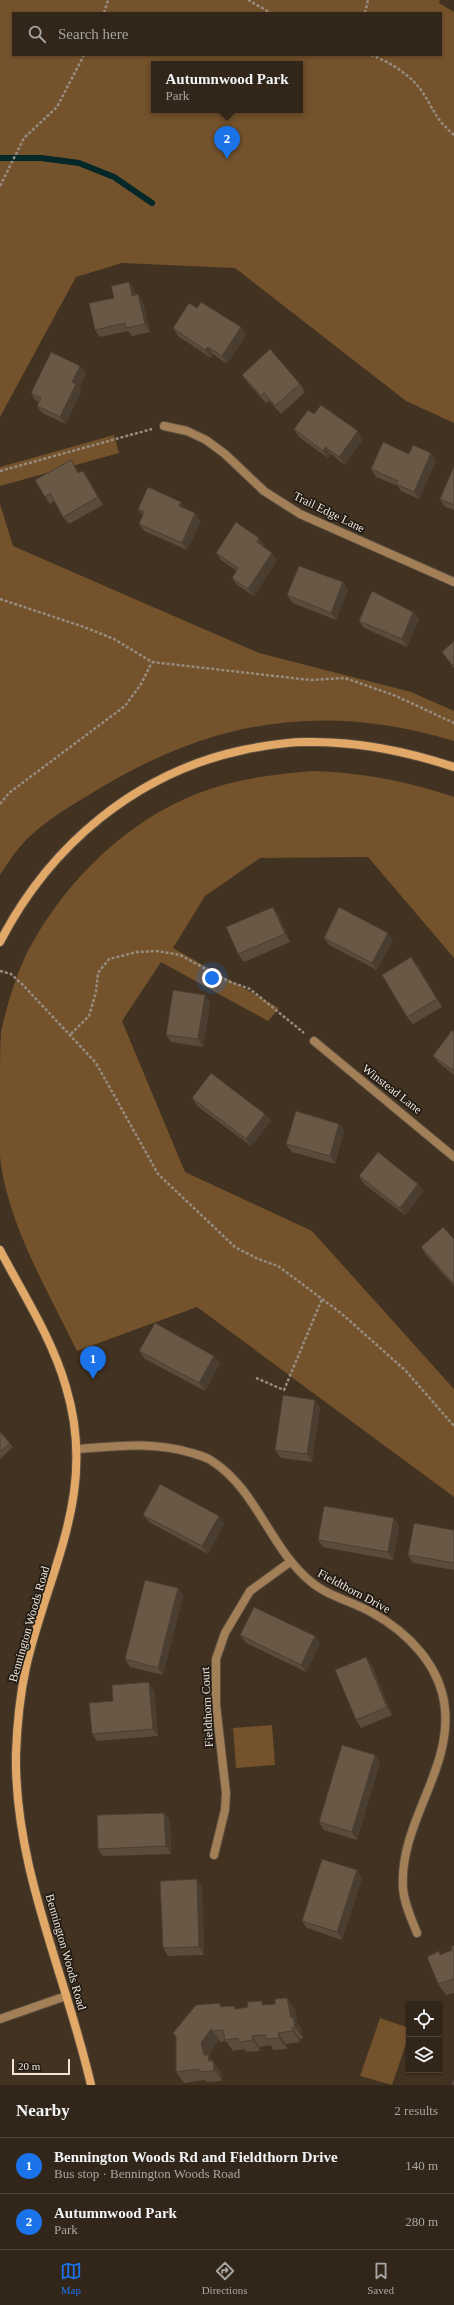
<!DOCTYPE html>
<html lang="en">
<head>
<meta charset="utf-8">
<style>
	:root { --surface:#312619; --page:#3d3226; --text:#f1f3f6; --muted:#a8a5a2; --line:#4c4338; --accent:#1a73e8 }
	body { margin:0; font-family:Georgia,serif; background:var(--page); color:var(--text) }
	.controls { position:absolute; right:12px; bottom:12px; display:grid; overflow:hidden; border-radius:0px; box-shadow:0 1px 3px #0004 }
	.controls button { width:36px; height:36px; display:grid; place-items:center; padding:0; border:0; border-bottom:1px solid var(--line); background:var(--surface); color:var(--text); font:20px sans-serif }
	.scale { position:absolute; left:12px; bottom:10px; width:58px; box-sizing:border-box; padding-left:4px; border:2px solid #eee4da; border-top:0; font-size:11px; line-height:14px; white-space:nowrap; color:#eee4da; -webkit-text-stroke:3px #221b14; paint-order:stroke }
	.you { position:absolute; left:212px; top:978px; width:14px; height:14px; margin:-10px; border:3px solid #fff; border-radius:50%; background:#1a73e8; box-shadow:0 0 0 6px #1a73e833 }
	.badge { display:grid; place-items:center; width:26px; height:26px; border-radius:50%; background:var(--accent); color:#fff; font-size:13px; font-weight:700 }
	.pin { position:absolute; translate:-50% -33px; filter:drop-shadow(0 1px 2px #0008) }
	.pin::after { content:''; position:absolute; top:21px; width:14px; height:12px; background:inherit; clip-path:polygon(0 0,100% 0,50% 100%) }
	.popup { position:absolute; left:151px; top:61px; width:152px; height:52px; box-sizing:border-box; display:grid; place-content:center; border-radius:0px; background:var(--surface); filter:drop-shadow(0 1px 3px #0005); font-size:13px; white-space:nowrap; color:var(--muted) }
	.popup b { font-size:15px; color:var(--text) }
	.popup::after { content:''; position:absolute; left:50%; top:100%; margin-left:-8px; border:8px solid transparent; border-top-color:var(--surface) }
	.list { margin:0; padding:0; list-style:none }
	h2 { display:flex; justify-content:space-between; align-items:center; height:52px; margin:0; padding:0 16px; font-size:17px }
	h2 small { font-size:13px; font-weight:400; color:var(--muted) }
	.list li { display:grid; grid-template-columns:26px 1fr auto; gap:12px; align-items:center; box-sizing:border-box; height:56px; padding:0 16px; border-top:1px solid var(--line) }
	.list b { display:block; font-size:15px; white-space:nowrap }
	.list p { margin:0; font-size:13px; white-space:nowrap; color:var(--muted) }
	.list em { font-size:13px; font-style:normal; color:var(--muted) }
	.icon { flex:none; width:22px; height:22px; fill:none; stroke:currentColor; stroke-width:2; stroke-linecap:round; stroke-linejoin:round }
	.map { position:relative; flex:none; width:454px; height:2085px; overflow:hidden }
	.search { position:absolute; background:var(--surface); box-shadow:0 1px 3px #0004; left:12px; right:12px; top:12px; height:44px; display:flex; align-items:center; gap:10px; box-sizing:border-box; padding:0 14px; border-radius:0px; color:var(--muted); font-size:15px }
	.sheet { height:164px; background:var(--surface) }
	nav { display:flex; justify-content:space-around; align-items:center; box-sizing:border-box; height:56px; border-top:1px solid var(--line); background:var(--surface); font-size:11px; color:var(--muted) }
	nav a { display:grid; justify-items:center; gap:2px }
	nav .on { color:var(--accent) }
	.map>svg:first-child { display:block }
	.green { fill:#73522c; fill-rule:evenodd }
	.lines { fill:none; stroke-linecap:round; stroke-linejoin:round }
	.stream { stroke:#042727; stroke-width:6 }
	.street-casing { stroke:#5d4e3f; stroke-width:10 }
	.secondary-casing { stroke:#5d4e3f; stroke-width:10 }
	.path { stroke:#988c7f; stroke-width:2.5; stroke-dasharray:3 2; stroke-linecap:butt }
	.street { stroke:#a37f58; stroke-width:8 }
	.secondary { stroke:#e1a867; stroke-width:8 }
	.wall { fill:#5a4c3c }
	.shaded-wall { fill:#4a3e31 }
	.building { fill:#695846; stroke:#4a3e31 }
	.labels { text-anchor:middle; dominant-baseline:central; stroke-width:3.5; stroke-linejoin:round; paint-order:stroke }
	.street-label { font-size:12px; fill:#eee4da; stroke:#221b14 }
</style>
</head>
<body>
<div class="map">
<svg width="454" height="2085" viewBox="0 0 454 2085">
	<rect width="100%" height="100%" fill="#413221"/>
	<g class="green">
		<path d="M0 0H440L439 3 454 12V423L406 401 235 268 122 263 76 277 0 417ZM13 13H441V55H13ZM154 64H300V110H154Z"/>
		<polygon points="114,435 119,453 0,486 0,467"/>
		<path d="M0 504 13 546 259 653 411 692 454 711V741C326 702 216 719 102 787 73 805 42 821 19 848 12 856 6 866 0 875Z"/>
		<path d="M314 771C365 773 406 781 454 797V958L368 857 260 858 205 896 173 948 279 1008 268 1021 161 962 122 1021 185 1172 312 1231 454 1389V1497L197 1307 77 1351C49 1294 6 1220 0 1156 0 1135 0 1112 0 1090 0 1071 0 1050 1 1032 8 1001 18 967 34 940 70 877 128 821 196 794 234 779 274 774 314 771Z"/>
		<polygon points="272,1725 275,1765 236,1768 233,1728"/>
		<polygon points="380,2018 409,2028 409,2035 392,2085 360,2076"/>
	</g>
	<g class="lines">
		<polyline class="stream" points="0,158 41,158 79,163 114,177 152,203"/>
		<defs>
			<g id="street">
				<polyline points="164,426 187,431 206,440 225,454 264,491 300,514 454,582"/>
				<polyline points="314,1041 454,1157"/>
				<path d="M77 1449C116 1446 153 1441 192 1453 198 1455 207 1457 212 1461 257 1490 270 1548 310 1581 327 1596 351 1601 371 1612 408 1632 441 1666 445 1709 451 1772 399 1824 403 1888 404 1903 411 1918 417 1933"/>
				<polyline points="214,1855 225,1810 226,1793 216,1705 216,1659 225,1633 250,1591 290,1562"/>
				<polyline points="0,2019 66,1996"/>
			</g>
			<g id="secondary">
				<path d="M0 942C50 845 136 773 243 750 263 746 285 742 306 742 357 741 406 751 454 767"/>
				<path d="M0 1250C23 1294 52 1338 66 1387 98 1493 49 1568 26 1667 20 1695 17 1725 16 1754 14 1868 66 1975 91 2085"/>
			</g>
		</defs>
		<use href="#street" class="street-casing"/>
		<use href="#secondary" class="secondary-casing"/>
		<g class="path">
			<polyline points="248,0 271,13"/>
			<polyline points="104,13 108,0"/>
			<polyline points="365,13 368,0"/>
			<path d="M371 55C390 62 409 74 421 90 434 109 435 119 454 135"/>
			<polyline points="0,186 24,138 57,107 84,55"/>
			<polyline points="0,471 152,429"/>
			<polyline points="0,599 84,627 114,639 152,662 310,680 345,678 396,696 454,723"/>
			<polyline points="0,804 9,793 125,706 141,684 152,662"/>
			<polyline points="0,971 11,974 23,985 96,1063 158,1174 235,1247 258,1259 278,1266 342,1314 406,1371 454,1426"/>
			<polyline points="71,1034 89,1016 96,992 98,973 109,959 137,952 157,951 180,955 228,981 250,989 304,1033"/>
			<polyline points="256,1378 284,1390 322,1299"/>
		</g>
		<use href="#street" class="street"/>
		<use href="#secondary" class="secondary"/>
	</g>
	<g class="wall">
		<polygon points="129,282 134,290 135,295 138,294 143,302 150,332 132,336 128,331 100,337 95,330 114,298"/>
		<polygon points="197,308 241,327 246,335 227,364 213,354 211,358 178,336 173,328"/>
		<polygon points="80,366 86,374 79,387 81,391 66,424 42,413 37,406 39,402 36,401 31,393"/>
		<polygon points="242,375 300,384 305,392 281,414 269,401 266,403 247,382"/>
		<polygon points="314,414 363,439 345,465 331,454 328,458 299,437 294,429"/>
		<polygon points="431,453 436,461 419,499 401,491 398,486 376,477 371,469 409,454"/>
		<polygon points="71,460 79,473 83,471 88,478 103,505 69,524 63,517 55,501 50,504 45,497"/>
		<polygon points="454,466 454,510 445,507 440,499"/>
		<polygon points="138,509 186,509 201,521 187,550 144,531 139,524 143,516"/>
		<polygon points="259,538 265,546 264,547 277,560 254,596 237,585 232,578 237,571 221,560 216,553"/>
		<polygon points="343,582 348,590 336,620 293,603 287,595"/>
		<polygon points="413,612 419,619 407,647 364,628 359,621"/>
		<polygon points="454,641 454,668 442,652"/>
		<polygon points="278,914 290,942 244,962 238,954"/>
		<polygon points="324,938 393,940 377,970 329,945"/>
		<polygon points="417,964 442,1007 413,1024 407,1017"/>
		<polygon points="205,995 210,1003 203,1047 171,1042 166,1035"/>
		<polygon points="454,1032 454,1075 439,1063 433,1056"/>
		<polygon points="192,1098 265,1114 271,1121 251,1146 197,1106"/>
		<polygon points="339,1124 344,1131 335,1164 292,1152 286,1144"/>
		<polygon points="359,1176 424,1191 405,1215 364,1184"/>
		<polygon points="454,1239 454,1286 426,1255 421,1247"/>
		<polygon points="139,1351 214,1356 220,1363 205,1391 145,1359"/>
		<polygon points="320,1407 312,1462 281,1458 275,1450"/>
		<polygon points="0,1432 13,1447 0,1459"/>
		<polygon points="143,1515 224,1524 208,1554 149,1522"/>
		<polygon points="399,1526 393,1560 323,1547 318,1540"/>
		<polygon points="454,1530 454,1570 413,1563 408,1555"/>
		<polygon points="178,1588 183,1596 163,1675 130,1667 125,1659"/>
		<polygon points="240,1635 315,1636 320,1644 306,1672 246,1643"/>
		<polygon points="372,1665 392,1715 361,1728 356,1720"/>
		<polygon points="154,1690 158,1736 97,1741 92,1734 113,1701"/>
		<polygon points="375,1755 380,1762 357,1840 324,1830 319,1822"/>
		<polygon points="164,1813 170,1820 171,1854 103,1856 98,1849"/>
		<polygon points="357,1870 362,1878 342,1940 307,1928 302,1921"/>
		<polygon points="202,1887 204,1955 168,1956 163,1948"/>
		<polygon points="454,1945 454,1993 446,1995 438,1984 439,1951 441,1954 452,1950"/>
		<polygon points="220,2003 222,2007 237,2009 265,2005 295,2009 297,2023 301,2028 303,2038 300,2039 300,2042 286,2044 287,2049 273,2050 271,2045 260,2047 260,2051 246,2052 244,2049 233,2051 226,2041 220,2042 219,2040 209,2054 210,2057 221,2072 222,2081 206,2082 205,2080 184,2083 176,2072 176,2037 173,2033"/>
	</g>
	<g class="shaded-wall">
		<polygon points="129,282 134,290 137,303 132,296"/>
		<polygon points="138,294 143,302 150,332 145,324"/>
		<polygon points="241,327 246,335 227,364 222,356"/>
		<polygon points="208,347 213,354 211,358 205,350"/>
		<polygon points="80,366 86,374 79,387 81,391 66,424 60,417 72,382"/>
		<polygon points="358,431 363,439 345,465 339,457"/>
		<polygon points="325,447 331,454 328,458 323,451"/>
		<polygon points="431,453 436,461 419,499 414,492"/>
		<polygon points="71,460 76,468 84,481 78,473"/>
		<polygon points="83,471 88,478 103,505 98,497"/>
		<polygon points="181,502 186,509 179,506"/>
		<polygon points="195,513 201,521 187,550 182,543"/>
		<polygon points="259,538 265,546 262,550 257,542"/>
		<polygon points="272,553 277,560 254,596 248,589"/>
		<polygon points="343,582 348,590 336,620 331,613"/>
		<polygon points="413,612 419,619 407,647 402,639"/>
		<polygon points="273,907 278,914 290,942 285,934"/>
		<polygon points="388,933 393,940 377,970 372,963"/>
		<polygon points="411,957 417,964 442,1007 437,999"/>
		<polygon points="205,995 210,1003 203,1047 198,1039"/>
		<polygon points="265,1114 271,1121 251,1146 246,1139"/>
		<polygon points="339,1124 344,1131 335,1164 330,1156"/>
		<polygon points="418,1184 424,1191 405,1215 400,1208"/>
		<polygon points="214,1356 220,1363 205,1391 199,1383"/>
		<polygon points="315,1400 320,1407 312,1462 307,1454"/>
		<polygon points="219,1516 224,1524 208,1554 202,1546"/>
		<polygon points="394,1518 399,1526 393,1560 388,1552"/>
		<polygon points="178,1588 183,1596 163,1675 158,1668"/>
		<polygon points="315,1636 320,1644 306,1672 301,1665"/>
		<polygon points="366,1657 372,1665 392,1715 387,1707"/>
		<polygon points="149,1682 154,1690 158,1736 153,1729"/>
		<polygon points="375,1755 380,1762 357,1840 352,1832"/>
		<polygon points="164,1813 170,1820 171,1854 166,1846"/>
		<polygon points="357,1870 362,1878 342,1940 337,1932"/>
		<polygon points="197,1879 202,1887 204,1955 199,1947"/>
		<polygon points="287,1998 295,2009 297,2023 301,2028 303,2038 295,2027 291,2018"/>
		<polygon points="292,2028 300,2039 300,2042 293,2031"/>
		<polygon points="211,2029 219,2040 209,2054 210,2057 221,2072 222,2081 204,2055 201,2043"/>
		<polygon points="278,2033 286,2044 287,2049 279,2038"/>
		<polygon points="252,2036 260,2047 260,2051 253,2040"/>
	</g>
	<g class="building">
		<polygon points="129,282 132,296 138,294 145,324 126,328 125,323 95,330 89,303 114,298 111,286"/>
		<polygon points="201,302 241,327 222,356 208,347 205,350 173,328 189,303 197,308"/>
		<polygon points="270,349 300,384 275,406 264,393 261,396 242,375"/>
		<polygon points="51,352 80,366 72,382 76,384 60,417 37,406 41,398 31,393"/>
		<polygon points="321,405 358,431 339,457 325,447 323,451 294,429 308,410 314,414"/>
		<polygon points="383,442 409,454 413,445 431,453 414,492 396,484 398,481 371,469"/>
		<polygon points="71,460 78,473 83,471 98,497 63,517 50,493 45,497 35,480"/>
		<polygon points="454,466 454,505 440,499"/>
		<polygon points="148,487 181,502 179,506 195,513 182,543 139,524 144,512 138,509"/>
		<polygon points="236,522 259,538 257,542 272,553 248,589 232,578 238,568 216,553"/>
		<polygon points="299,566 343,582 331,613 287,595"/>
		<polygon points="372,591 413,612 402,639 359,621"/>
		<polygon points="454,641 454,664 452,665 442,652"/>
		<polygon points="273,907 285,934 238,954 226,927"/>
		<polygon points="339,907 388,933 372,963 324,938"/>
		<polygon points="411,957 437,999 407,1017 382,975"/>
		<polygon points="173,990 205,995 198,1039 166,1035"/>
		<polygon points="452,1030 454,1032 454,1071 433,1056"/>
		<polygon points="211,1073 265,1114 246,1139 192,1098"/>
		<polygon points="296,1111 339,1124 330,1156 286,1144"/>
		<polygon points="378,1152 418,1184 400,1208 359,1176"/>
		<polygon points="443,1227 454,1239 454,1284 421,1247"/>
		<polygon points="155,1323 214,1356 199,1383 139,1351"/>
		<polygon points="283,1395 315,1400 307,1454 275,1450"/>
		<polygon points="0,1432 10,1443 0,1452"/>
		<polygon points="160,1484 219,1516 202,1546 143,1515"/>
		<polygon points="324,1506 394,1518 388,1552 318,1540"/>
		<polygon points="414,1523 454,1530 454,1563 408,1555"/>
		<polygon points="145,1580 178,1588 158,1668 125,1659"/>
		<polygon points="254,1607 315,1636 301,1665 240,1635"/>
		<polygon points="366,1657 387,1707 356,1720 335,1670"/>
		<polygon points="149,1682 153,1729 92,1734 89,1703 113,1701 112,1685"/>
		<polygon points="342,1745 375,1755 352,1832 319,1822"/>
		<polygon points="164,1813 166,1846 98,1849 97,1815"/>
		<polygon points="322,1859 357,1870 337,1932 302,1921"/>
		<polygon points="197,1879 199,1947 163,1948 160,1881"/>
		<polygon points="454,1945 454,1979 438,1984 427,1957 439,1951 440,1955 452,1950 451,1947"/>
		<polygon points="287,1998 291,2018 293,2017 295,2027 292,2028 293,2031 278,2033 279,2038 266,2039 265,2035 252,2036 253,2040 239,2042 238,2038 225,2040 223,2030 213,2031 211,2029 201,2043 204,2055 208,2055 209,2061 213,2061 214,2071 199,2072 199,2069 176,2072 176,2037 173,2033 196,2005 220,2003 220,2007 234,2006 235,2009 248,2007 247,2002 262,2001 262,2005 275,2004 275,1999"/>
		<polygon points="454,2080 454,2085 451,2085"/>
	</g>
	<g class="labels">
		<g class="street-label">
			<text transform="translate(329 512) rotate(26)">Trail Edge Lane</text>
			<text transform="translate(392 1089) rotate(38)">Winstead Lane</text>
			<text transform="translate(354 1591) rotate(28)">Fieldthorn Drive</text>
			<text transform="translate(29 1624) rotate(-74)">Bennington Woods Road</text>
			<text transform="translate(207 1707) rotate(-93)">Fieldthorn Court</text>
			<text transform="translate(66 1952) rotate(74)">Bennington Woods Road</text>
		</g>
	</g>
</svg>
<div class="controls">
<button><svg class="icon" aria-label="locate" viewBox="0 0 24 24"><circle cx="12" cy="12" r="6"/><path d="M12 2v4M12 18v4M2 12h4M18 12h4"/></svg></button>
<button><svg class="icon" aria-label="layers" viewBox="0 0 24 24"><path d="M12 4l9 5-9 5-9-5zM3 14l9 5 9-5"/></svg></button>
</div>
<div class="scale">20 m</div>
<div class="you"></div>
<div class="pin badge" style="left:93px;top:1379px">1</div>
<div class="pin badge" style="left:227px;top:159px">2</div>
<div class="popup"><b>Autumnwood Park</b>Park</div>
<div class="search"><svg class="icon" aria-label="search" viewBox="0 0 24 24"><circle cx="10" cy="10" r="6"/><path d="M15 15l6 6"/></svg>Search here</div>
</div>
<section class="sheet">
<h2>Nearby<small>2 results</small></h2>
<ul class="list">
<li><span class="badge">1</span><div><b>Bennington Woods Rd and Fieldthorn Drive</b><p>Bus stop · Bennington Woods Road</p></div><em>140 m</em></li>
<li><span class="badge">2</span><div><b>Autumnwood Park</b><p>Park</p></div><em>280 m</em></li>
</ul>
</section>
<nav>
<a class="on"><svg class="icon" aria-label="map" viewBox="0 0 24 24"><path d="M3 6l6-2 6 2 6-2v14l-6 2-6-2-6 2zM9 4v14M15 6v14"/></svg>Map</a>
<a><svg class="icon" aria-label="directions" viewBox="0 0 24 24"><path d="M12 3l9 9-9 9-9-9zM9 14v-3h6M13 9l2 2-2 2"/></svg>Directions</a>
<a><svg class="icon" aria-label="saved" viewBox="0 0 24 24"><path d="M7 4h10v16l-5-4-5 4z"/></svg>Saved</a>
</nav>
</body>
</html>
